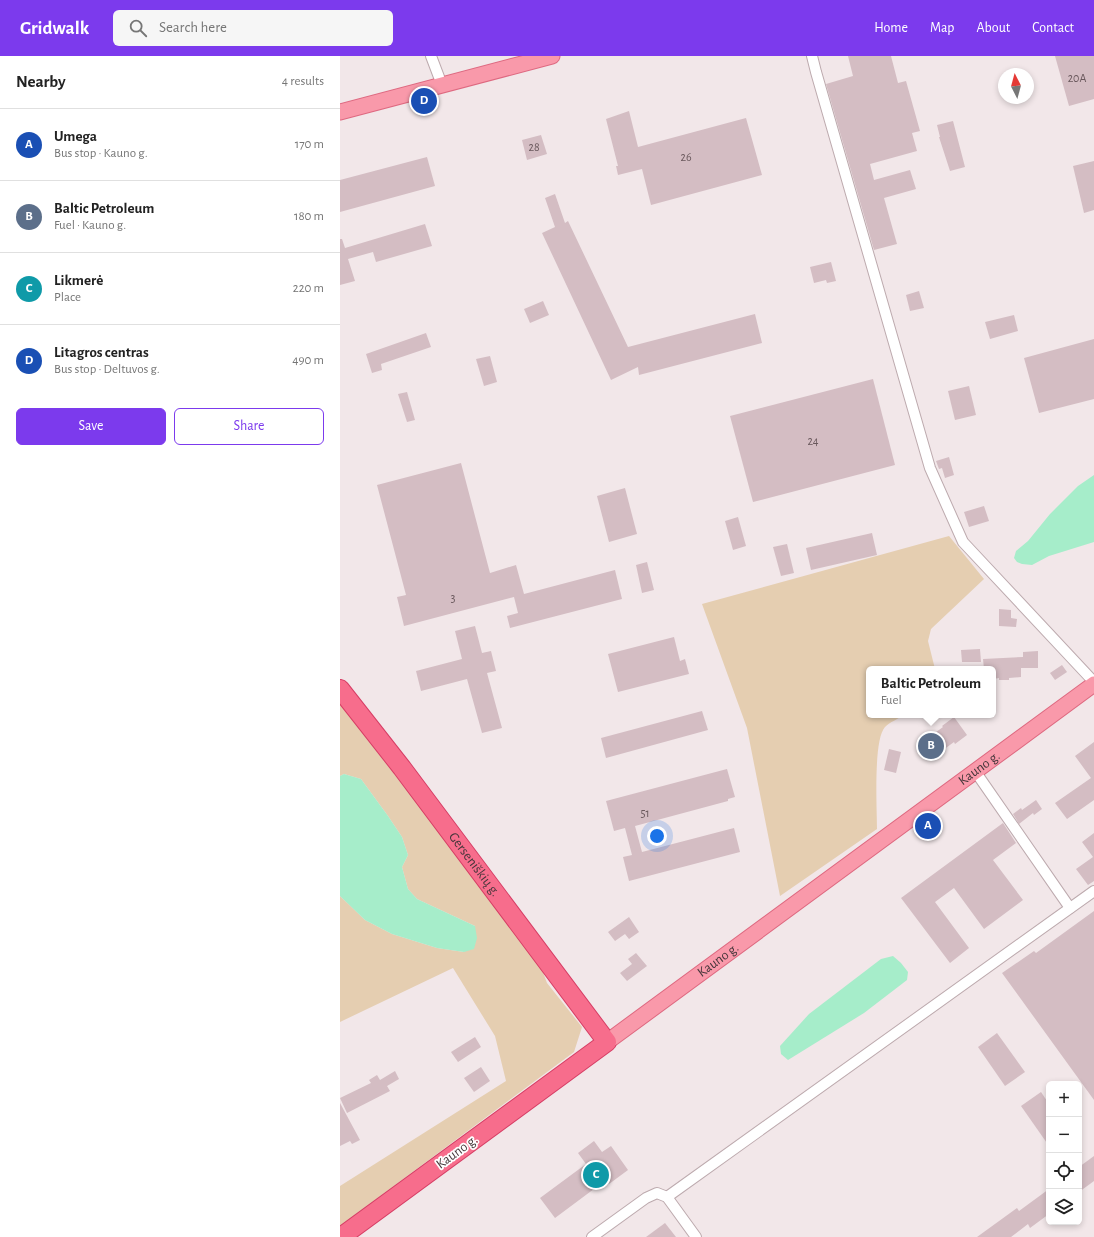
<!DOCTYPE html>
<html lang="en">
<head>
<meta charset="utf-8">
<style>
	:root { --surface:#fff; --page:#f6f6f6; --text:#222; --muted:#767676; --line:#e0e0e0; --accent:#7c3aed }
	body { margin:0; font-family:"Alegreya Sans",sans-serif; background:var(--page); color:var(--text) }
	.controls { position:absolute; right:12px; bottom:12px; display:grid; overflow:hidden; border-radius:6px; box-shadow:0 2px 6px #0003 }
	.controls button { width:36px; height:36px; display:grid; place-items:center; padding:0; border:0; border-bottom:1px solid var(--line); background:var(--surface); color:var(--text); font:20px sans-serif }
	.compass { position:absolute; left:658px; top:12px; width:36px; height:36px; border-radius:50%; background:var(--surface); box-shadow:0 2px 6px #0003; rotate:354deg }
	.you { position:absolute; left:317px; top:780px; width:14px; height:14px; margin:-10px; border:3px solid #fff; border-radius:50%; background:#1a73e8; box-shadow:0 0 0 6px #1a73e833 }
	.badge { display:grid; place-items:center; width:26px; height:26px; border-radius:50%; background:var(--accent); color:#fff; font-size:13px; font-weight:700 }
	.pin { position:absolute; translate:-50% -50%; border:2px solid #fff; box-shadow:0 1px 4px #0006 }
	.popup { position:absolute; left:526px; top:610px; width:130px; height:52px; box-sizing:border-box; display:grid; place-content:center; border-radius:6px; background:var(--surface); filter:drop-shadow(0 1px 3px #0005); font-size:13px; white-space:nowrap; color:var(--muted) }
	.popup b { font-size:15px; color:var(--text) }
	.popup::after { content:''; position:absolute; left:50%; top:100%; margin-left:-8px; border:8px solid transparent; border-top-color:var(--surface) }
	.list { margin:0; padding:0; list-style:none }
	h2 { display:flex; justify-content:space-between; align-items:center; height:52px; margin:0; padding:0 16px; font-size:17px }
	h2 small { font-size:13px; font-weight:400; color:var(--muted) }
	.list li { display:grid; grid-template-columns:26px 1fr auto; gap:12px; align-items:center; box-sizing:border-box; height:72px; padding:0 16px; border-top:1px solid var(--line) }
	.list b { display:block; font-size:15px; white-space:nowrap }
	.list p { margin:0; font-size:13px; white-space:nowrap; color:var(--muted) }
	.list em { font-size:13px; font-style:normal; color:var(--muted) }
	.actions { display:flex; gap:8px; padding:12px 16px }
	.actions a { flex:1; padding:9px 0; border:1px solid var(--accent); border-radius:6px; text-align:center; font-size:14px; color:var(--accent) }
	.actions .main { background:var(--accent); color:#fff }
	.icon { flex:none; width:22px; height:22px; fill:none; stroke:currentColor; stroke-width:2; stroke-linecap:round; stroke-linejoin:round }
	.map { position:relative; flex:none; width:754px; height:1181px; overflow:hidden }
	header { display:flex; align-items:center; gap:24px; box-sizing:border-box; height:56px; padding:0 20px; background:var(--accent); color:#fff }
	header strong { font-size:19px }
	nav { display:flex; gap:22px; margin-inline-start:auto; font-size:14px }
	.search { width:280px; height:36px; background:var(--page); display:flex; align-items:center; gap:10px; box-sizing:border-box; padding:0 14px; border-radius:6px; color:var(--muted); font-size:15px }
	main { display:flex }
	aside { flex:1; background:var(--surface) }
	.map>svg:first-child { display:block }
	.green { fill:#e5ceb1 }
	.water { fill:#a6edca }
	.building { fill:#d4bdc3 }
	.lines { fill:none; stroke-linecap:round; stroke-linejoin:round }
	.street-casing { stroke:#bdaaae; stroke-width:12 }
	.primary-casing { stroke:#de6980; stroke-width:17 }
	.highway-casing { stroke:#d63e65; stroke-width:20 }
	.street { stroke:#fff; stroke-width:10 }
	.primary { stroke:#f999aa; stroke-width:15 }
	.highway { stroke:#f76d8c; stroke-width:18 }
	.labels { text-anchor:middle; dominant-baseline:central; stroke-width:3.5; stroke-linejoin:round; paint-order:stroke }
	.number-label { font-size:12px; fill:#69585c }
	.street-label { font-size:14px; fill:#45363a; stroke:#fff }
</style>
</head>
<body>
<header>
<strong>Gridwalk</strong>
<div class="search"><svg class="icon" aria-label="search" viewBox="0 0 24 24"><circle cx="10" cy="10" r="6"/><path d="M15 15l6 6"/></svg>Search here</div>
<nav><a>Home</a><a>Map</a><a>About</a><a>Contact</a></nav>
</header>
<main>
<aside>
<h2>Nearby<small>4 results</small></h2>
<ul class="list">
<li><span class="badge" style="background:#1a4fb4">A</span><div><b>Umega</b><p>Bus stop · Kauno g.</p></div><em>170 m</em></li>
<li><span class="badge" style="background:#5c6f8a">B</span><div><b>Baltic Petroleum</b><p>Fuel · Kauno g.</p></div><em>180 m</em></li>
<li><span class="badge" style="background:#0f9aa8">C</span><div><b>Likmerė</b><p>Place</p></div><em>220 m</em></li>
<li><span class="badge" style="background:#1a4fb4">D</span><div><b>Litagros centras</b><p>Bus stop · Deltuvos g.</p></div><em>490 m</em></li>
</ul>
<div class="actions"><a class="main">Save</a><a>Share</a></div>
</aside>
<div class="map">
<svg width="754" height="1181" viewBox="0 0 754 1181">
	<rect width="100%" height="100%" fill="#f2e7e9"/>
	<g class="green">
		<path d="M609 480 644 523 591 573 588 585 595 613H529V659H564C558 663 550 666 545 671 533 684 537 753 537 773L440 840 407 672 362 548Z"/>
		<polygon points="0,648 198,903 207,927 242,971 234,996 0,1170 0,1130 166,1025 155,980 113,912 0,966 0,840 25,864 52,878 97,892 124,896 135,870 77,843 68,833 62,811 68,799 62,781 48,760 21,723 4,718 0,720"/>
	</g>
	<g class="water">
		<polygon points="754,419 754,486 709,500 692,509 682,508 677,506 674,502 676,495 688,485 710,458 738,430"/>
		<polygon points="4,718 21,723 48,760 62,781 68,799 62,811 68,833 77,843 135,870 137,882 134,893 124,896 97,892 52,878 25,864 0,840 0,720"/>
		<polygon points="553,900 561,907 568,916 567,924 524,957 448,1004 441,998 440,990 469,958 541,903"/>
	</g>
	<g class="building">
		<polygon points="508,0 551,0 558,27 566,25 580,75 572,77 577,95 530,108 534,124 570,114 576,133 544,142 557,188 534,194 486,28 513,20"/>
		<polygon points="715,0 754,0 754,43 729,50"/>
		<polygon points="289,55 298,91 406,62 422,119 311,149 302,113 278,119 276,110 278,110 266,63"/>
		<polygon points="613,65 625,111 610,115 599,81 600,81 597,69"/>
		<polygon points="201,79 207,98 187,104 182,84"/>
		<polygon points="87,101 95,130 0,156 0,124"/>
		<polygon points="754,105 754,154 744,157 733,110"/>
		<polygon points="215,138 225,167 228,165 288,291 415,258 422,287 299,319 298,311 271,324 202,177 215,171 205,142"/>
		<polygon points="85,168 92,190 36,206 33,196 8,203 15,225 0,229 0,183 2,183 5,192"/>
		<polygon points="491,206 496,225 487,227 486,224 474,227 470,211"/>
		<polygon points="579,235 584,252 570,255 566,239"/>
		<polygon points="203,245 209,259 190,267 184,253"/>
		<polygon points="674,259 678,275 650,283 645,266"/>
		<polygon points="86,277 91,291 41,308 42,314 32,317 26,298"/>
		<polygon points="754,283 754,343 699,357 684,302"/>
		<polygon points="150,300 157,326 144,330 136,303"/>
		<polygon points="533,323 555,409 413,446 390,360"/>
		<polygon points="629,330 636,359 615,364 608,335"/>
		<polygon points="67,336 75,364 67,366 58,338"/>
		<polygon points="609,401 614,419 605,422 602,412 599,413 596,405"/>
		<polygon points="121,407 150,517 176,509 184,538 275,514 282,543 170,572 167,560 178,557 174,541 64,570 57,541 66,539 37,429"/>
		<polygon points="285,432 297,478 269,486 257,440"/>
		<polygon points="644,450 649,465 629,471 624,456"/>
		<polygon points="398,461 406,490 393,494 385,465"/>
		<polygon points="532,477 537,499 471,514 466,492"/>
		<polygon points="447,488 454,517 441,520 433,491"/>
		<polygon points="307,506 314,534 302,537 296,509"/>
		<polygon points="659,553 671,554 671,562 677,563 676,571 659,570"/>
		<polygon points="135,570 142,597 151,595 156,615 147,617 162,672 142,677 127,623 81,635 76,615 122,603 115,575"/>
		<polygon points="334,581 340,605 345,603 349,618 278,636 268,598"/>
		<polygon points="640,593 641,606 622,606 621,594"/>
		<polygon points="698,595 698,612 681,612 681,621 669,622 669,624 659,624 659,622 653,623 653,613 644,613 643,603 683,601 683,596"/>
		<polygon points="722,609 727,616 715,624 710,617"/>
		<polygon points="362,655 368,674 266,702 261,682"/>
		<polygon points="614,661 627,679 615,688 614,686 592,702 581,687 603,671 602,670"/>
		<polygon points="754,686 754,744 727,763 715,747 751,722 735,700"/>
		<polygon points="549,693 561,696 556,717 544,714"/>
		<polygon points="387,713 395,741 388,743 388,745 295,770 302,796 394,772 400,796 289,825 283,801 292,799 285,772 274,775 266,745"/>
		<polygon points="696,744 702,753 694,759 693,757 679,768 673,758 681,752 682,754"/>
		<polygon points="663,767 676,787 653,804 683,844 644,873 614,832 595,846 629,892 610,907 561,842"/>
		<polygon points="754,777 754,825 748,829 736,813 753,801 742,786"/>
		<polygon points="754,855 754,1044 662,917 694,895 696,897"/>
		<polygon points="289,861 299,876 289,883 285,878 275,885 268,876"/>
		<polygon points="296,897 307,910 287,925 280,917 292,908 288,903"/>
		<polygon points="657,977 685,1016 665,1030 638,991"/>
		<polygon points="135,981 141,991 118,1006 111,996"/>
		<polygon points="141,1011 150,1025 134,1036 124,1022"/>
		<polygon points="55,1015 59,1023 47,1030 50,1035 7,1057 0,1042 31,1027 29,1024 37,1019 40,1024"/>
		<polygon points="701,1036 709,1048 709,1090 681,1050"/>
		<polygon points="0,1047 20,1084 12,1088 10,1085 0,1090"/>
		<polygon points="254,1085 262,1096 271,1090 288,1114 269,1128 266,1124 215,1162 200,1142 246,1108 238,1097"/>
		<polygon points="754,1100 754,1125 739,1136 739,1111"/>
		<polygon points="709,1133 709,1158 690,1172 688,1168 671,1181 637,1181 677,1152 679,1155"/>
		<polygon points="325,1167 336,1181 306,1181"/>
	</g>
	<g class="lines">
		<defs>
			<g id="street">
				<polyline points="91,0 102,29"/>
				<polyline points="472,0 476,16 590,412 623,486 754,626"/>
				<polyline points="635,715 730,852"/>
				<polyline points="327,1141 754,835"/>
				<polyline points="252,1181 306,1142 317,1137 327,1141 356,1181"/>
			</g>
			<g id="primary">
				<polyline points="0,56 212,0"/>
				<path id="s1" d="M267 986 754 628"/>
			</g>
			<g id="highway">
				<path id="s2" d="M0 633 62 712 267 986 1 1181"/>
			</g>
		</defs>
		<use href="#street" class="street-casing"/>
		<use href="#primary" class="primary-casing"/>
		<use href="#highway" class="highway-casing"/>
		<use href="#street" class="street"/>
		<use href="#primary" class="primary"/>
		<use href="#highway" class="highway"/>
	</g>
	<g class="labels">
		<g class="number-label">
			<text x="737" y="22">20A</text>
			<text x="194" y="91">28</text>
			<text x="346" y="101">26</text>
			<text x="473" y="385">24</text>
			<text x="113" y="542">3</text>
			<text x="305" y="757">51</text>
		</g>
		<g class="street-label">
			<text stroke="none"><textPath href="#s1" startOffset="462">Kauno g.</textPath></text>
			<text stroke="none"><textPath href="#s2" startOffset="221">Gerseniškių g.</textPath></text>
			<text stroke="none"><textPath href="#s1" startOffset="138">Kauno g.</textPath></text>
			<text transform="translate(117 1096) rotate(-36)">Kauno g.</text>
		</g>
	</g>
</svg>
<div class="controls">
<button>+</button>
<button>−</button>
<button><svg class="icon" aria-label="locate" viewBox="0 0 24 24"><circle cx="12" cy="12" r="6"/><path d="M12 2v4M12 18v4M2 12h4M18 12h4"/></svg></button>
<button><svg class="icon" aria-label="layers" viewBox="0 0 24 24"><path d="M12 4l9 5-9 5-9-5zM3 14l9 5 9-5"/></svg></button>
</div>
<svg class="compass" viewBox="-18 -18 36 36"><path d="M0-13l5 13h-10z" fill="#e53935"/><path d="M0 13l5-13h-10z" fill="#767676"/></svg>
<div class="you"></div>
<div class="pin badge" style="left:588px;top:770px;background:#1a4fb4">A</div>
<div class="pin badge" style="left:591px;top:690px;background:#5c6f8a">B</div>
<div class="popup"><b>Baltic Petroleum</b>Fuel</div>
<div class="pin badge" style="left:256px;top:1119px;background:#0f9aa8">C</div>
<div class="pin badge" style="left:84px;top:45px;background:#1a4fb4">D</div>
</div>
</main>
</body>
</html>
